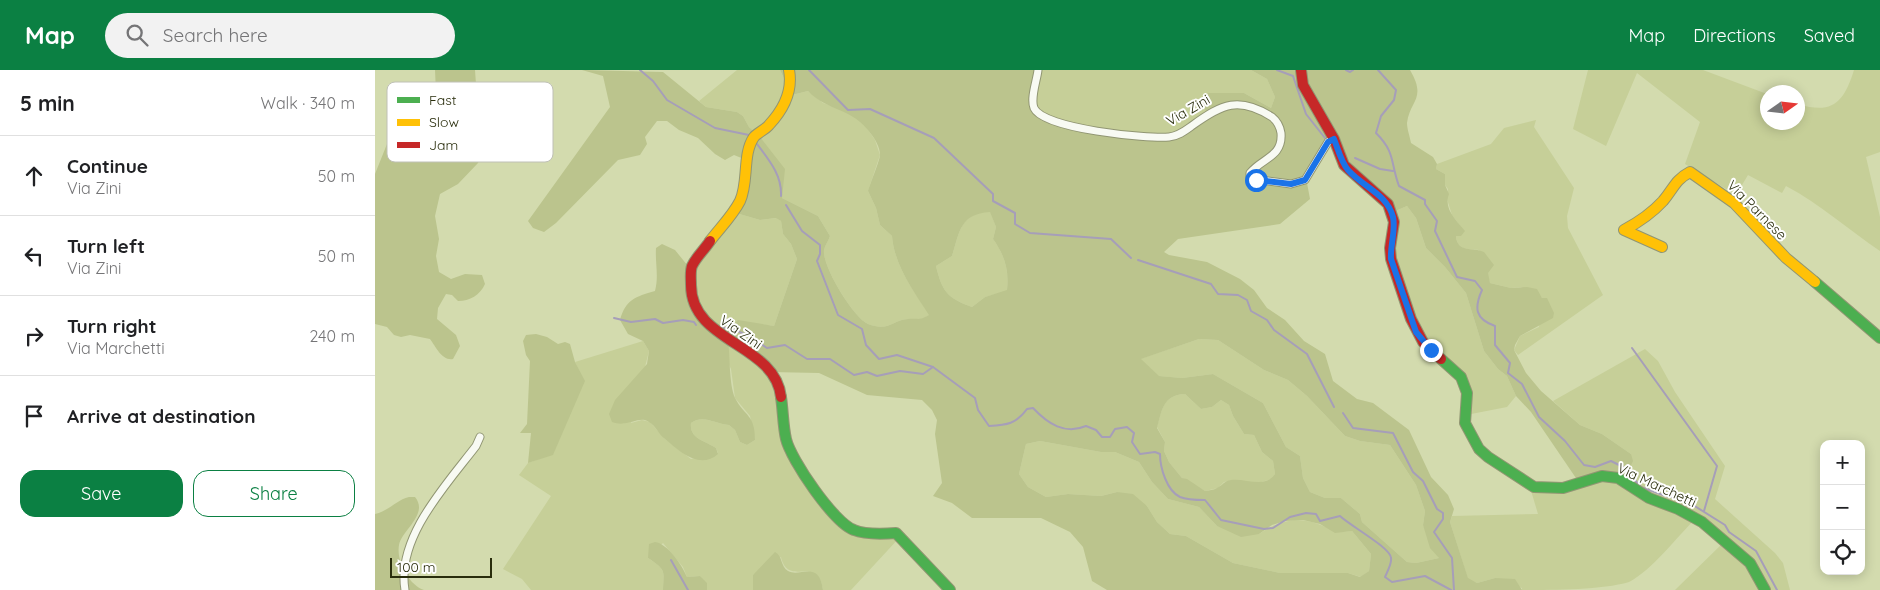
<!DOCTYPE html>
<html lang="en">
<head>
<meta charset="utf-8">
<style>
	:root { --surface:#fff; --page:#f2f2f2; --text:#202124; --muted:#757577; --line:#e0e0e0; --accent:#0b8043 }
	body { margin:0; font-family:Quicksand,sans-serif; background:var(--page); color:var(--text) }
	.controls { position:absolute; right:15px; bottom:15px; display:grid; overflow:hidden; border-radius:10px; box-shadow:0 2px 12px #0003 }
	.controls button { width:45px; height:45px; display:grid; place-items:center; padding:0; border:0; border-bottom:1px solid var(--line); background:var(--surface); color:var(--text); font:25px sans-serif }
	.compass { position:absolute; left:1385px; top:15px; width:45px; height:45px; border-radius:50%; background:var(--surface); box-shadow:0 2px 12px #0003; rotate:76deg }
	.scale { position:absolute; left:15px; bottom:12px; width:102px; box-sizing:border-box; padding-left:5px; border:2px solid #292d0c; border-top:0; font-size:14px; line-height:18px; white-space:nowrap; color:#292d0c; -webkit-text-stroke:4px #fff; paint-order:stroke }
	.stop { position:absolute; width:15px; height:15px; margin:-11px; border:4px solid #1a73e8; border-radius:50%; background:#fff }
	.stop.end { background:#1a73e8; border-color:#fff; box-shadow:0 1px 5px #0008 }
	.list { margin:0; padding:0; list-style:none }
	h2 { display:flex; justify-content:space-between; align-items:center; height:65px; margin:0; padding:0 20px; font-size:21px }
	h2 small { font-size:16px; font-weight:400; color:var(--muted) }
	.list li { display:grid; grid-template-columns:32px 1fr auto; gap:15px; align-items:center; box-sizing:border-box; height:80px; padding:0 20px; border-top:1px solid var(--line) }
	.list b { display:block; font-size:19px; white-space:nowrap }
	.list p { margin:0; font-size:16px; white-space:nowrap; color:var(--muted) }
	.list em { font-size:16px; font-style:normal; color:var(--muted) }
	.actions { display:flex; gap:10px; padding:15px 20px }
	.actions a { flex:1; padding:11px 0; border:1px solid var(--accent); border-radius:15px; text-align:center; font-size:18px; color:var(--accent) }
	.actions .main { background:var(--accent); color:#fff }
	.icon { flex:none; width:28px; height:28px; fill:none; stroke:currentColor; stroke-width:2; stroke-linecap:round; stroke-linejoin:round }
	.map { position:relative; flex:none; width:1505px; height:520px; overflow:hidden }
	header { display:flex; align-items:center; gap:30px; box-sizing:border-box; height:70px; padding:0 25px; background:var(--accent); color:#fff }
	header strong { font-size:24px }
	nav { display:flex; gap:28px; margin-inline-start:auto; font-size:18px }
	.search { width:350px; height:45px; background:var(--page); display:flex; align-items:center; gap:12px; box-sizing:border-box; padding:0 18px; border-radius:28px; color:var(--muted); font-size:19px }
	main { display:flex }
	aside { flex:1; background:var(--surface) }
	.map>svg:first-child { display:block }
	.green { fill:#c6cf98 }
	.forest { fill:#bbc48d; fill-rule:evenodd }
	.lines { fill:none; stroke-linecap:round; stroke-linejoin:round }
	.stream { stroke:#a69eb9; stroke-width:2 }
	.street-casing { stroke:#919673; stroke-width:9 }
	.fast-casing { stroke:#919673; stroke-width:12 }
	.slow-casing { stroke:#919673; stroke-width:12 }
	.jam-casing { stroke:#919673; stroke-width:12 }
	.street { stroke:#f8faf3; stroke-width:7 }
	.fast { stroke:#4caf50; stroke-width:10 }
	.slow { stroke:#ffc107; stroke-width:10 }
	.jam { stroke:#c62828; stroke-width:10 }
	.route { stroke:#1a73e8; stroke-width:6 }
	.labels { text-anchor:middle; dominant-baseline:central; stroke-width:4; stroke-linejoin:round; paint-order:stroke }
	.street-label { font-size:14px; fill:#292d0c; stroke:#fff }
	.key { fill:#fff; stroke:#bfc0b6; stroke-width:1 }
	.key-label { font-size:14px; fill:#292d0c }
</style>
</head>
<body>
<header>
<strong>Map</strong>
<div class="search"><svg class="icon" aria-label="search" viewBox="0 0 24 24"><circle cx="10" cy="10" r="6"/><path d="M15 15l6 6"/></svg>Search here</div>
<nav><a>Map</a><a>Directions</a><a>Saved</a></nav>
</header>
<main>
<aside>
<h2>5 min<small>Walk · 340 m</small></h2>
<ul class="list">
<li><svg class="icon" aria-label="ahead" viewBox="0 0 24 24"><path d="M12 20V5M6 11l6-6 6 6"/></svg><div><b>Continue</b><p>Via Zini</p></div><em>50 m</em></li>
<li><svg class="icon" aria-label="left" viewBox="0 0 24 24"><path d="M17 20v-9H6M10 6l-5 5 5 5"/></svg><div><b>Turn left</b><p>Via Zini</p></div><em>50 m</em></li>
<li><svg class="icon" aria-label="right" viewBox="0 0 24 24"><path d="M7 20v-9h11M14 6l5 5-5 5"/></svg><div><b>Turn right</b><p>Via Marchetti</p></div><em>240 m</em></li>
<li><svg class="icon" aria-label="arrive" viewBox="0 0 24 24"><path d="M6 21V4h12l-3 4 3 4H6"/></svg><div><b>Arrive at destination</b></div></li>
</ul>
<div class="actions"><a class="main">Save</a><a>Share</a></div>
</aside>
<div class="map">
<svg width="1505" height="520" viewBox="0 0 1505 520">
	<rect width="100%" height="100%" fill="#d3dbae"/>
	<g class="green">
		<path d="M362 0H405L417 25 433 21 448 33 468 40 487 51 500 70 505 85 493 121 501 138 505 155 517 166C519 195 539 222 555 245 544 251 545 249 533 249 517 250 514 262 493 254 478 247 447 196 449 180 450 175 454 170 455 166L443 146 407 128 385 67 374 57 368 46 362 42 331 37 324 31Z"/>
		<polygon points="663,0 876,0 892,9 900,27 896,38 869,23 833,23 829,34 833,44 808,64 734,66 711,63 667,51 658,38"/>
		<path d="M1213 0H1328L1392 24V52H1422L1423 34C1458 45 1469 32 1479 0H1505V82L1491 87 1505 147V181C1474 160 1445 134 1411 116L1407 123 1373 105 1361 125 1310 94 1325 52 1262 3 1231 76 1198 59Z"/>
		<path d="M1161 50 1159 57 1199 118 1192 146 1193 158 1228 225 1143 285 1139 280 1145 266 1164 257 1167 228 1164 224 1146 217 1136 218 1115 213 1104 180C1093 179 1082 180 1081 166L1086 157 1077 145 1072 129 1073 119 1070 115V104L1061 99 1062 94 1116 74 1129 58Z"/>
		<polygon points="1032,136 1041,148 1051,178 1070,197 1091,223 1109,281 1123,299 1132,306 1141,326 1132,337 1091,345 1092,319 1046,268 1017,191 1018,142"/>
		<path d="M615 141 621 157 618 169C630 186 634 200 632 221L610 227 597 237C572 228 567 221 561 196L577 186C585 161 585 144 615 141Z"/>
		<path d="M361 143 385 150 402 148 406 151 408 164 416 174 422 189 399 256 383 254 391 298 404 317 417 382 471 456 525 467 476 520H448C443 484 413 518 406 487L378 505V520H332L325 506 312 507 308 497 288 473 273 488C291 500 289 500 288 520H156L147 509 128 499 176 426 144 405 153 393 178 384 209 311 200 292 268 271 274 281 256 353 267 350 275 352 290 369 316 389 343 383 341 378C331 371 314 369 316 353 329 344 339 354 354 355L360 360 365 372 372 375 380 370 375 346 360 328 356 299 337 259 321 231 317 201Z"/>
		<polygon points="824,269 843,270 889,300 913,310 932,326 970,366 985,371 1015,375 1041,415 1050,441 1048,455 1064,488 1041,493 1032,492 987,452 985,444 966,428 950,428 935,422 928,408 925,386 911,377 888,333 838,304 807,308 783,306 765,289"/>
		<path d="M1270 279 1283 291 1300 322 1350 396 1340 429 1400 483 1408 493 1415 520H1300L1350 471 1321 448C1303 466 1276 501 1254 512 1227 520 1178 520 1147 520V518L1120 508 1102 513 1093 509 1075 452 1077 446 1163 444 1154 414 1192 417 1256 384 1227 364 1205 355 1178 331Z"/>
		<path d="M810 324 826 339 837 337 846 330 854 335 858 346 869 364 879 365 887 382 898 391 900 404 897 409 883 413 858 410 849 412 843 418 830 421 807 408 794 392 789 381 790 372 782 357C787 340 788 325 810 324Z"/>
		<path d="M665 371 726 382H740L764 392 777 412 793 429 824 437 842 456 884 464C902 452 921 446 943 454 960 460 957 463 977 461L996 484 994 501 986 507 973 503H905L858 493 811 466 795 464 782 452 772 436 742 422 726 426 693 424 671 427 653 417 644 404 651 374Z"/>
	</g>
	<g class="forest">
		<path d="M60 0H100L103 43 112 68 103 93 83 114 65 124 60 146 64 169 61 186 64 202 76 209 90 204 107 205 110 214C105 225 95 231 83 231L77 225 71 224 63 238 62 249 81 265 85 276 78 289C67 291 61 277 55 269L35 265 26 267 19 265 12 257 0 254V104L14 69 39 50 61 23Z"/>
		<path d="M207 0 288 2 331 37 362 42 368 46 374 57 385 67 410 99 407 128 443 146 455 166C454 170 450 175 449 180 447 196 478 247 493 254 514 262 517 250 533 249 545 248 543 251 554 245 539 222 519 195 517 166L505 155 501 138 493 121C495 114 505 90 505 85 505 77 500 69 496 64 477 37 453 42 433 21L417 25 405 0H663L658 38 667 51 711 63 734 66 796 69 833 45 826 31 833 23H869L896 38 900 27 892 9 876 0H1035C1052 29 1035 30 1032 53 1032 59 1035 67 1036 73L1058 87 1062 94 1061 99 1070 104V115L1074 124C1068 139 1082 151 1090 161L1086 166H1081C1082 183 1098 177 1109 182L1119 195 1113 203 1115 213 1136 218 1152 217 1162 219 1167 228H1172L1179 243 1178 248 1145 266 1140 275 1139 280 1151 303 1166 321 1205 355 1227 364 1256 384 1258 391 1252 404 1246 410 1234 406 1205 414 1156 342 1141 326 1132 306 1123 299 1109 281 1091 223 1070 197 1051 178 1041 148 1032 136 1018 142 981 107 958 69 932 113 935 129 905 154 803 169 789 182 794 185 832 192 865 209 879 220 892 238 910 250 929 271 950 284 958 311 982 329 998 333 1034 360 1056 407 1073 425 1079 439 1075 452 1093 508 1102 513 1120 508 1140 509 1147 520H732L717 511 708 477 695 462 666 448H597L577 433 558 426 567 413 560 364 562 350 557 340 547 330 492 325 444 303 395 302 353 269C355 284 354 315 360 328 370 347 380 344 380 370L372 375 365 372 360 360 354 355C339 354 329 344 316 353 314 369 331 371 341 378L343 384C325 400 305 382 290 369 284 365 281 356 274 352 264 345 253 358 237 352L234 344 240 330 272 294 274 281 268 271 253 264 245 250C251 229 260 227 280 221 284 206 280 193 281 178L287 174 300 180 317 201 316 213 326 244 353 267V259L363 250 399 256 422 189 416 174 408 164 406 151 401 148 385 150 361 143 374 91 359 85 350 90 340 84 323 68 304 60 292 51H282L270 67 272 74 265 85 243 90 181 153 169 162 158 158 153 151 235 37 228 6ZM615 142 621 157 618 169C630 186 634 200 632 220L610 227 597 237C572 228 567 221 561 196L577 186C585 161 585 144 615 142ZM824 269 843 270 889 300 913 310 932 326 970 366 985 371 1015 375 1041 415 1050 441 1048 455 1055 478 1064 488 1041 493 1032 492 987 452 985 444 966 428H950L935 422 928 408 925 386 911 377 888 333 838 304 807 308 784 306 766 289ZM810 324 826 339 837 337 846 330 854 335 858 346 869 364 879 365 887 382 898 391 900 404C890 419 871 408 856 410 849 411 848 415 842 418 839 420 834 420 830 421L812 409 807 408 794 392 789 381 790 372 782 358C787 340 788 325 810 324ZM665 371 726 382H740L764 392 777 412 793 429 824 437 842 456 866 467 884 464 897 455 910 451 928 450 945 454 960 463 977 461 996 484 994 501 985 507 973 503H905L858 493 811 466 795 464 782 452 772 436 758 424 742 422 726 426 693 424 671 427 653 417 644 404 651 374Z"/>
		<polygon points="161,264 172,267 183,274 190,272 195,274 200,292 210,311 178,385 153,393 156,363 145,363 152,354 155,291 151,285 148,271 151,265"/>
		<path d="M34 427H40C54 444 27 460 24 475 21 491 34 515 49 520H0V444C14 441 21 430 34 427Z"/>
		<path d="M280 472C293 474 307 495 312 507L325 506 332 513V520H288C289 500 291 500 273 488L274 474Z"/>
		<path d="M400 482C408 486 405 496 413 501 425 508 444 489 448 520H378V505Z"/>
	</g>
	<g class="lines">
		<g class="stream">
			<polyline points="265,0 278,11 292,30 340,58 374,65"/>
			<polyline points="434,0 473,40 495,39 559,68 618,124 618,131 640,143 640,154 655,163 736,169 756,188"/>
			<polyline points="902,0 918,6 931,44 950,68"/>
			<polyline points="971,0 975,2 978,0"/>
			<path d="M1003 0 1021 20 1019 30 1006 46 1001 63C1021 83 1015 92 1024 116L1050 130V134L1062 151 1060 161 1082 207 1100 211 1107 220C1099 238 1100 249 1120 256V275L1135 293 1133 303 1147 314 1164 347 1190 371 1209 395 1220 397 1236 391 1248 397 1266 417 1291 426 1310 430 1350 455 1354 462 1381 481 1402 520"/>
			<path d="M382 74C394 90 407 105 406 126"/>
			<polyline points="980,88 1005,99 1018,101"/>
			<polyline points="411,135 427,161 445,175 445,184 442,191 463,245 487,259 491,275 504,289 522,285 558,297"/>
			<polyline points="763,190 836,214 843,224 863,225 872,230 876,241 892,250 899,260 932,284 959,337"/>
			<polyline points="239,248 256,252 280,249 288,253 308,250 319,252 321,255"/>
			<path d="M342 257C361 257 377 268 392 278L410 275 432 289H455L479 305 492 302 502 306 525 301 548 304 558 297 600 328 603 340 614 356C632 355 641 354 652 339L658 338C673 354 690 365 711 356L721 360 727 367H735L740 359 752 357 759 363 757 372 765 384 780 382 785 384C785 398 792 421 805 427 812 430 823 430 830 430L846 450 889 459 898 458 915 447 931 443 941 444 945 451 965 446C974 455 1016 478 1016 488 1017 494 1012 502 1010 507L1017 512 1050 506 1076 520"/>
			<polyline points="1257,278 1342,396 1329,441"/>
			<polyline points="968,343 978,358 1018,363 1038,402 1048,411 1062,439 1068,443 1068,449 1059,462 1077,488 1079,520"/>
			<polyline points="296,490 313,520"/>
		</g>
		<defs>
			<g id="street">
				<path d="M663 0C662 10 655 28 659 38 668 59 773 69 794 67 804 66 811 60 818 55 847 34 864 26 897 47 902 51 905 57 906 63 908 87 887 88 875 103V107L878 109 916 114 930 110 953 72 959 69"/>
				<path d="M30 520C21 468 71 415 101 376L105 367"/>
			</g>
			<g id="fast">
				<polyline points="1440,212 1505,268"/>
				<polyline points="1066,289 1086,307 1092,323 1090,353 1104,379 1113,387 1159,417 1188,418 1227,406 1243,408 1274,428 1303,439 1327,452 1375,493 1390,520"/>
				<path d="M406 327C408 340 408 356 411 369 416 390 459 453 479 460 491 465 508 464 521 463L575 520"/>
			</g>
			<g id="slow">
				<path d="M335 171C345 158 358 145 365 131 374 112 367 84 379 67 382 63 390 60 394 55 408 40 418 21 414 0"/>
				<path d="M1287 177 1249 160C1264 152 1277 143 1288 131 1299 118 1300 110 1315 102L1359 133 1411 188 1440 212"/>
			</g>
			<g id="jam">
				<polyline points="926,0 928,15 959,69 969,95 1013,134 1019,152 1015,178 1016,189 1036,249 1048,272 1066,289"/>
				<path d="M335 171C330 179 321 187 317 196 315 201 316 209 316 215 316 273 400 273 406 327"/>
			</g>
		</defs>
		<use href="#street" class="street-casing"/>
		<use href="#fast" class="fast-casing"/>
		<use href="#slow" class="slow-casing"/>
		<use href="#jam" class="jam-casing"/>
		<use href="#street" class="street"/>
		<use href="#fast" class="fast"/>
		<use href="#slow" class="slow"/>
		<use href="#jam" class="jam"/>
	</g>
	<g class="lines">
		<path class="route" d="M881 110 916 114 930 110 953 72 959 69C963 79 966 92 973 100 988 117 1012 124 1018 147 1021 160 1015 176 1016 189L1041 262 1056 280"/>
	</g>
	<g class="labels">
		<g class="street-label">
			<text transform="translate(813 40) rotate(-30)">Via Zini</text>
			<text transform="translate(1382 140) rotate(45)">Via Parnese</text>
			<text transform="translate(366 262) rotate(35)">Via Zini</text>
			<text transform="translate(1282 415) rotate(25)">Via Marchetti</text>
		</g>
	</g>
	<rect x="12" y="12" width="166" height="80" rx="8" class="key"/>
	<rect x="22" y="27" width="23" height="6" fill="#4caf50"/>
	<rect x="22" y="49" width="23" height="7" fill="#ffc107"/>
	<rect x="22" y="72" width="23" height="6" fill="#c62828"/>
	<g class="key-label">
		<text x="54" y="35">Fast</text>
		<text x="54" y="57">Slow</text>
		<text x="54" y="80">Jam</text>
	</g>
</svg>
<div class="controls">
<button>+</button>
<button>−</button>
<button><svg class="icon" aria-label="locate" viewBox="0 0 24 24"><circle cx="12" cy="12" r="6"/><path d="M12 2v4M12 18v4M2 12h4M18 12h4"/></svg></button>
</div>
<svg class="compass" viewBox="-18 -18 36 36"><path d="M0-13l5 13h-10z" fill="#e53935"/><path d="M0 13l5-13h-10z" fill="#757577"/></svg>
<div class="scale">100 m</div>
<div class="stop" style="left:881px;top:110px"></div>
<div class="stop end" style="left:1056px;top:280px"></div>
</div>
</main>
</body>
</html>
